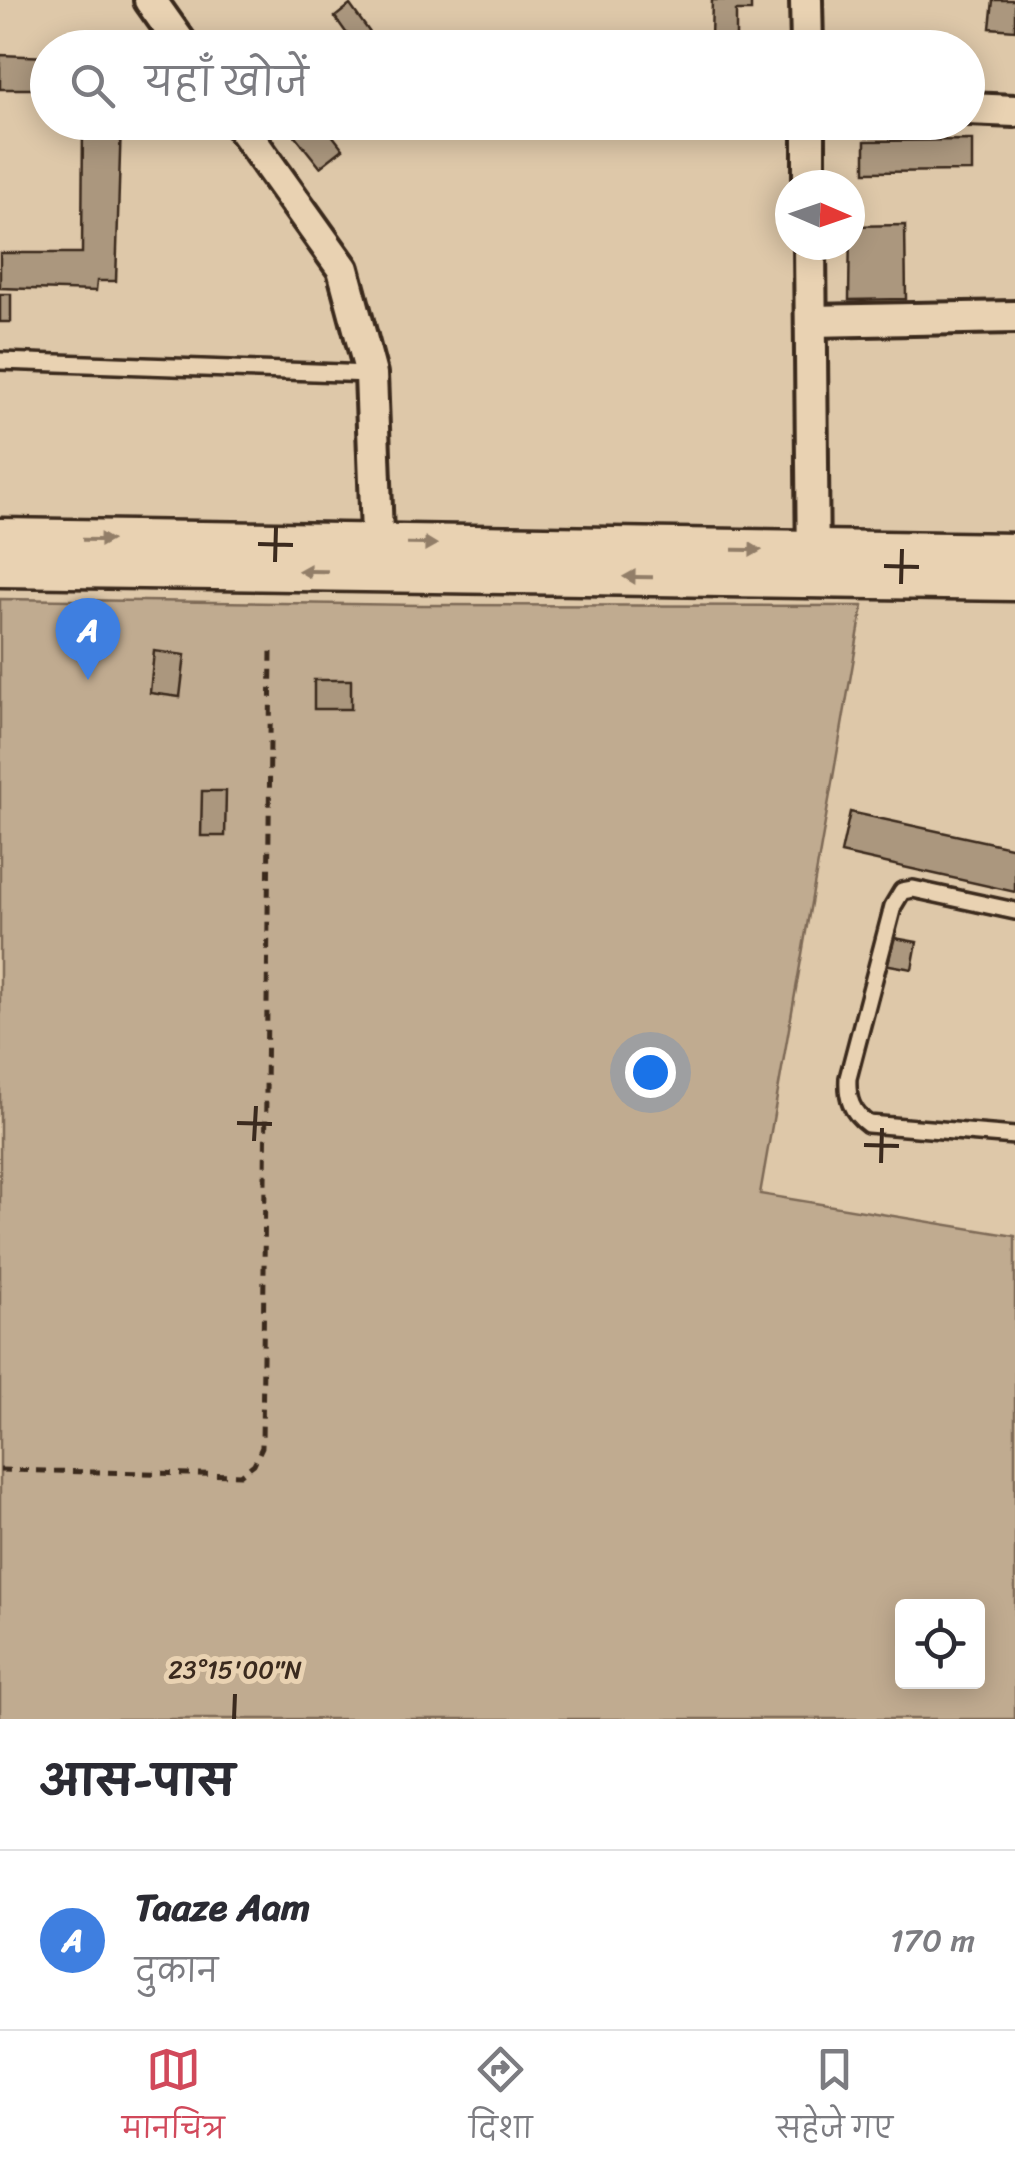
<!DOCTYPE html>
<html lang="hi">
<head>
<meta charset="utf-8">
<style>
	:root { --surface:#fff; --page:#f7f7f7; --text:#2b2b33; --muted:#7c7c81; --line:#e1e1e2; --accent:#d1495b }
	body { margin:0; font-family:Sriracha,"Playpen Sans Deva",sans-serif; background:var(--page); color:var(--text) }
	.controls { position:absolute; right:30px; bottom:30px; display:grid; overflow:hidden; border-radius:10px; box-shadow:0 5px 25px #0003 }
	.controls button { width:90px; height:90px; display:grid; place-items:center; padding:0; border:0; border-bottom:2px solid var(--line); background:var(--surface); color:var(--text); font:50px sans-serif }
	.compass { position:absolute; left:775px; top:170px; width:90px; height:90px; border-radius:50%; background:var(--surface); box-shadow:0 5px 25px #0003; rotate:92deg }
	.you { position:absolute; left:650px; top:1072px; width:35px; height:35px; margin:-25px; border:8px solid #fff; border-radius:50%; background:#1a73e8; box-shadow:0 0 0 15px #1a73e833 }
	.badge { display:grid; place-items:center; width:65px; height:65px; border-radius:50%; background:var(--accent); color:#fff; font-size:32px; font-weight:700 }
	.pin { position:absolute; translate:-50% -82px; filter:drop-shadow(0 2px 5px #0008) }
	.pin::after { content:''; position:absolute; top:52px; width:35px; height:30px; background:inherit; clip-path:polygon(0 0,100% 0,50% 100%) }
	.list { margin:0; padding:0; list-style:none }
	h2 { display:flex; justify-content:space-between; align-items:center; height:130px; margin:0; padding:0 40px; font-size:42px }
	h2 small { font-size:32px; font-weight:400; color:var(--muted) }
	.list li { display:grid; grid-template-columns:65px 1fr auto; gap:30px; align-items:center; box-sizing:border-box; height:180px; padding:0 40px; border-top:2px solid var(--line) }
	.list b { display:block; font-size:38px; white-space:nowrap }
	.list p { margin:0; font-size:32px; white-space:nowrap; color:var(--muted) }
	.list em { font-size:32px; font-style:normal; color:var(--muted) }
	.icon { flex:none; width:55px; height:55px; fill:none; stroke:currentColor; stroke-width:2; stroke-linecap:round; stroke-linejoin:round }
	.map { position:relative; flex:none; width:1015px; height:1719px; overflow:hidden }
	.search { position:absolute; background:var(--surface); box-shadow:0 5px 25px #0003; left:30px; right:30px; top:30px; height:110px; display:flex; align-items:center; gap:25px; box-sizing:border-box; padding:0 35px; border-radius:55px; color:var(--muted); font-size:38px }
	.sheet { height:310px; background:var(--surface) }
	nav { display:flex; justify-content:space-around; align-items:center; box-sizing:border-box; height:140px; border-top:2px solid var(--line); background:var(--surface); font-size:28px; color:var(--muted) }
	nav a { display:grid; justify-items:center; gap:5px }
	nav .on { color:var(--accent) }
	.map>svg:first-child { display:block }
	.green { fill:#c0ab90; stroke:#7e6a57; stroke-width:2.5; fill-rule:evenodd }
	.building { fill:#ab977e; stroke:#3b2a1e; stroke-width:2.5 }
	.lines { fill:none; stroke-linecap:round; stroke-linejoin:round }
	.service-casing { stroke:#3b2a1e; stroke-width:22 }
	.minor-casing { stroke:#3b2a1e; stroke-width:38 }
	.tertiary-casing { stroke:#3b2a1e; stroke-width:45 }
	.path { stroke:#3b2a1e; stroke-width:5; stroke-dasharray:10 8; stroke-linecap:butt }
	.service { stroke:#e9d2b2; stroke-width:15 }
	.minor { stroke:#e9d2b2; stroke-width:30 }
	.tertiary { stroke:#e9d2b2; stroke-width:38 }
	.oneway { fill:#927e68 }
	.ticks { fill:none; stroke:#3b2a1e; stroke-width:4 }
	.ticks-label { font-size:25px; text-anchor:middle; fill:#3b2a1e; stroke:#e9d2b2; stroke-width:10; stroke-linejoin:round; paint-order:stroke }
</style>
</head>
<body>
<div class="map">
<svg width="1015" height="1719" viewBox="0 0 1015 1719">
	<rect width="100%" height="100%" fill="#dec8a9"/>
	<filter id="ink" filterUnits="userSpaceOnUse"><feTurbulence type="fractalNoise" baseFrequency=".01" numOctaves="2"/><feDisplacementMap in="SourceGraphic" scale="20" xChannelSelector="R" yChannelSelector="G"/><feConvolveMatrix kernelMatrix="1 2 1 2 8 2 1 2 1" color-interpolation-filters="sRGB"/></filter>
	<g filter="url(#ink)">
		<path class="green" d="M0 599 420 605 863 606 760 1194 1015 1236V1719H0ZM902 1606H978V1682H902Z"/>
		<g class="building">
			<polygon points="712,0 751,0 751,11 736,11 736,48 700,48 700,38 711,39"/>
			<polygon points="993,0 1015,0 1015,30 990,28"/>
			<polygon points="350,5 381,48 357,48 335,17"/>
			<polygon points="0,55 48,57 48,89 0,89"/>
			<polygon points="83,122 121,122 116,281 97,281 96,291 0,288 0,253 82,253"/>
			<polygon points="284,122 322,122 343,149 320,167"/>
			<polygon points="972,140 972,171 865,172 865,141"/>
			<polygon points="905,225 906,299 849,300 850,226"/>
			<rect x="0" y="294" width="11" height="28"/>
			<polygon points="154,651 185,655 180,697 150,693"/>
			<rect x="314" y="680" width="37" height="29"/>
			<polygon points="202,791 226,791 225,836 201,836"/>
			<polygon points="850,812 1015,848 1015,892 841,853"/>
			<polygon points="889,937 917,942 912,969 884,964"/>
		</g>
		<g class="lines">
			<defs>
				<g id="service">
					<polyline points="0,361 371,374"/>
					<path d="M1015 911 913 889 902 891 893 906 848 1078C847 1098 851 1112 868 1124L1015 1136"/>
				</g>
				<g id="minor">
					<polyline points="150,0 184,48"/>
					<polyline points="806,0 807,48"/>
					<polyline points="968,109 1015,111"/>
					<polyline points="238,122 343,269 371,374 378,562"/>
					<polyline points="809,122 809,185"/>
					<polyline points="810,245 813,572"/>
					<polyline points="811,321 1015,317"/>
				</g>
				<g id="tertiary">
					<polyline points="0,538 1015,553"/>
					<polyline points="0,567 1015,581"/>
				</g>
			</defs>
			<use href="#service" class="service-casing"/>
			<use href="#minor" class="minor-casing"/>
			<use href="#tertiary" class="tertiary-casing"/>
			<polyline class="path" points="0,1470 240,1475 254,1464 262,1447 271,650"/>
			<use href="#service" class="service"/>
			<use href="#minor" class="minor"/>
			<use href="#tertiary" class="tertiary"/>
		</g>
		<defs><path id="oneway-solid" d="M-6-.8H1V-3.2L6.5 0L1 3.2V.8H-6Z" transform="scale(2.5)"/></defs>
		<g class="oneway">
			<use href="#oneway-solid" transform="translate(97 540) rotate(1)"/>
			<use href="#oneway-solid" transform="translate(422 544) rotate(1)"/>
			<use href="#oneway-solid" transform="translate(747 550) rotate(1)"/>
			<use href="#oneway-solid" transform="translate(313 571) rotate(-179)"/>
			<use href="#oneway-solid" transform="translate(638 577) rotate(-179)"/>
		</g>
	</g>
	<path class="ticks" d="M258 544 293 545M275 562 276 527M884 566 919 567M901 584 902 549M237 1123 272 1124M254 1141 256 1106M864 1145 899 1146M881 1163 882 1128M234 1719 235 1694"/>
	<g class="ticks-label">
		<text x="235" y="1678">23°15'00"N</text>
	</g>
</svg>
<div class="controls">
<button><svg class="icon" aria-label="locate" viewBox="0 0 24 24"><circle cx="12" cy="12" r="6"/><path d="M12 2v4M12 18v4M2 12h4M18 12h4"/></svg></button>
</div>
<svg class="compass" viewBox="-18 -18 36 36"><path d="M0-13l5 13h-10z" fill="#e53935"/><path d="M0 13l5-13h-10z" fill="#7c7c81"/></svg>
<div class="you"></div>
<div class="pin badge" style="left:88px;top:680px;background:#3f7fe0">A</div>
<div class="search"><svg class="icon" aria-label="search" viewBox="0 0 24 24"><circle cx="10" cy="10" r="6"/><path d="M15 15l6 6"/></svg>यहाँ खोजें</div>
</div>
<section class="sheet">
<h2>आस-पास<small></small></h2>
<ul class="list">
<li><span class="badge" style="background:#3f7fe0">A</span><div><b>Taaze Aam</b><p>दुकान</p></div><em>170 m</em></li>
</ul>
</section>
<nav>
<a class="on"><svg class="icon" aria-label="map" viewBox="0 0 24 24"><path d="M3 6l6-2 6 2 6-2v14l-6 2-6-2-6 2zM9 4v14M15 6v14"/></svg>मानचित्र</a>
<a><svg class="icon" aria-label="directions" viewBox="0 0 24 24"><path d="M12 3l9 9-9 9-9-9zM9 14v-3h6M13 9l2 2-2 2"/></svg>दिशा</a>
<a><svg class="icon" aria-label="saved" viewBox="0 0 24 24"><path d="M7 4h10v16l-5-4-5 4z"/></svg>सहेजे गए</a>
</nav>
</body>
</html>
